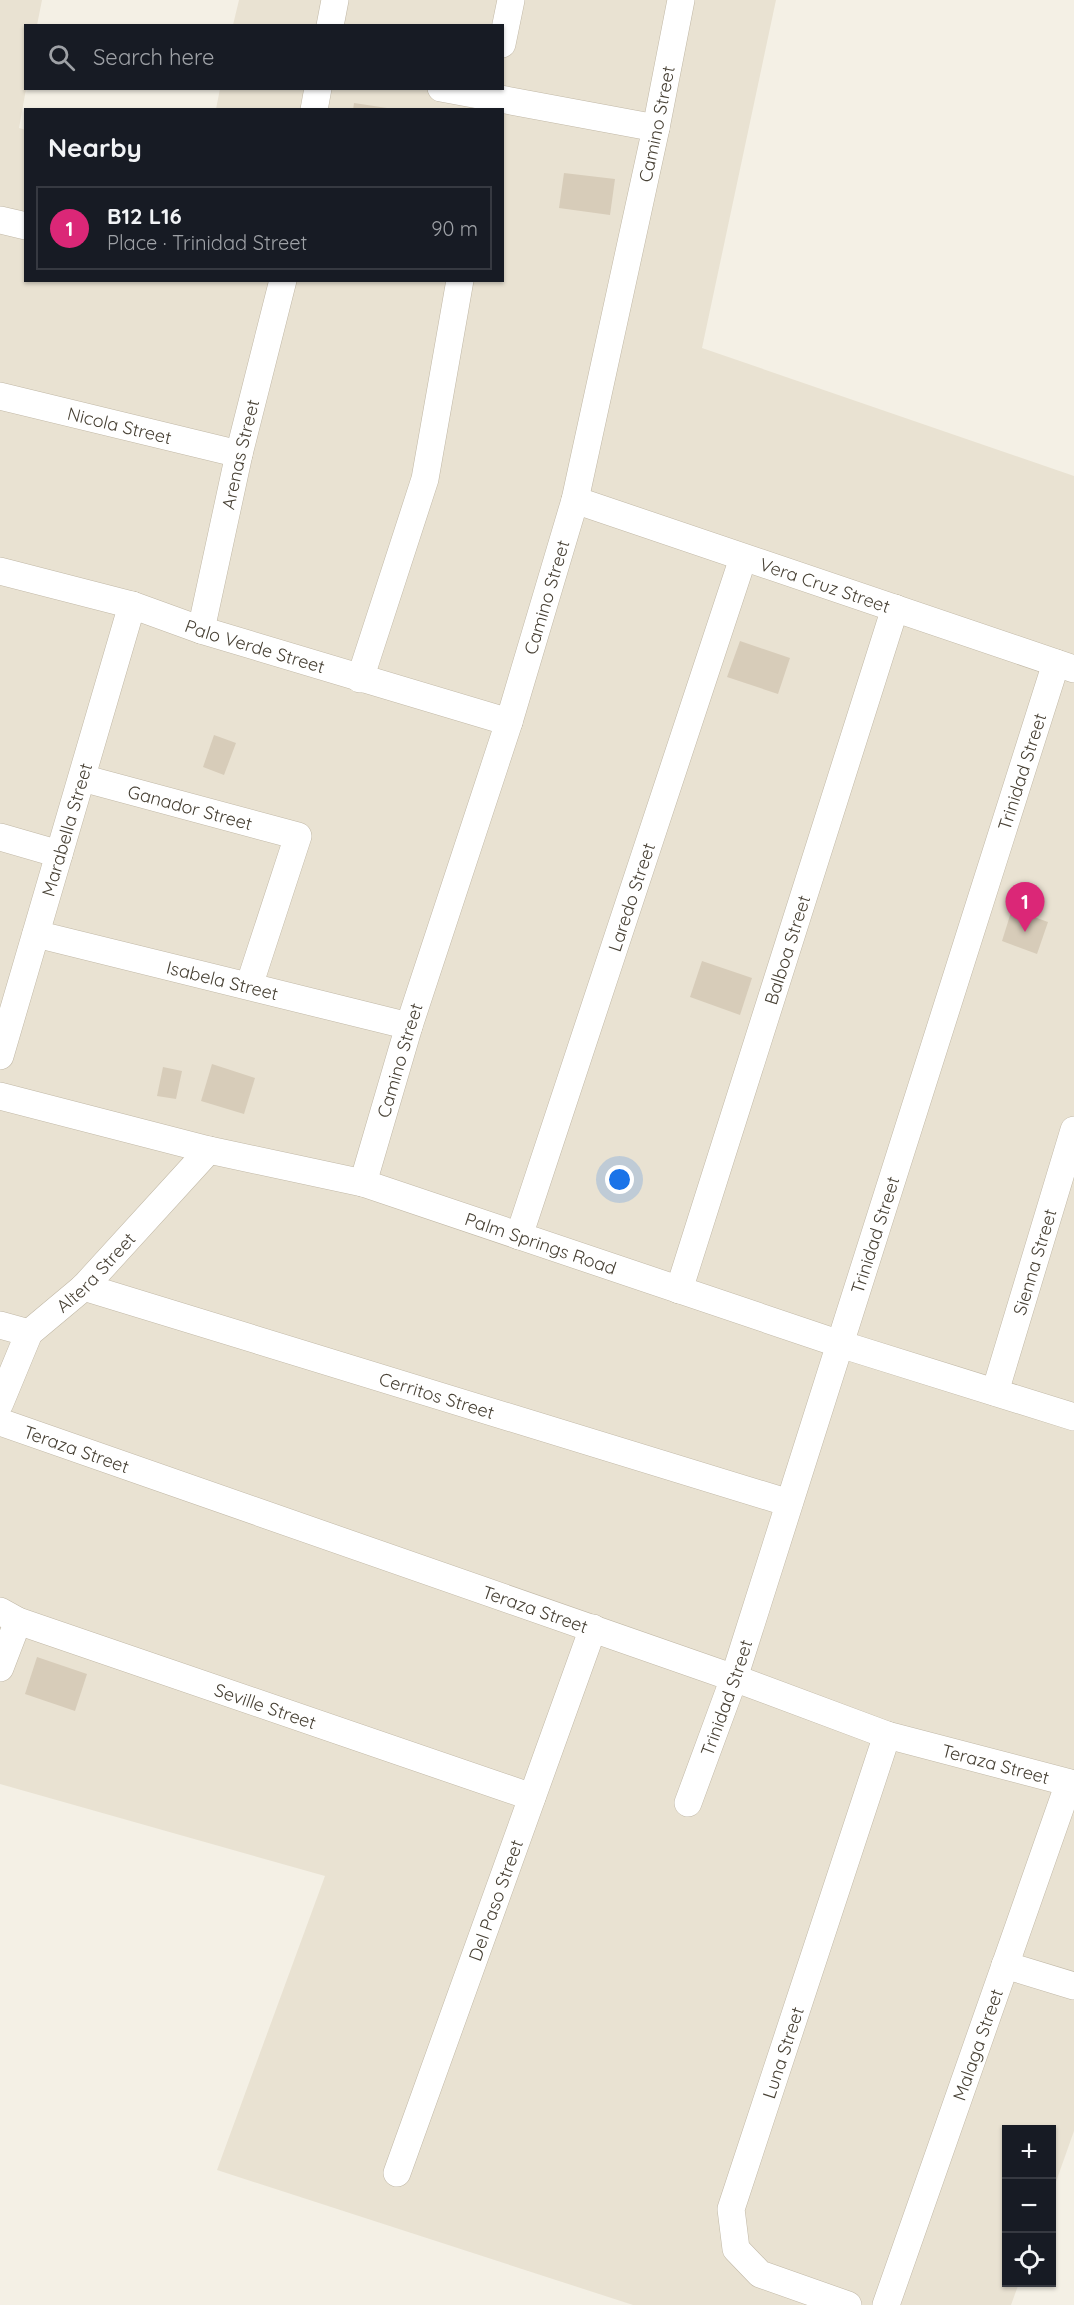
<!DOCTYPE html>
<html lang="en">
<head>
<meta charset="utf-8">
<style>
	:root { --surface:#171b24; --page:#20242c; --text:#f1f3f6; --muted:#9ea1a6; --line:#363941; --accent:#db2777 }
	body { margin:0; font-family:Quicksand,sans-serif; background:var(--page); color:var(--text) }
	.controls { position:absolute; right:18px; bottom:18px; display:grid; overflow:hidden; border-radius:0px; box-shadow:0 2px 4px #0004 }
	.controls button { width:54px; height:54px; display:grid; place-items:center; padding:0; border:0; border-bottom:2px solid var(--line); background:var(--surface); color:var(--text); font:30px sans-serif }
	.you { position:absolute; left:620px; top:1180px; width:21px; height:21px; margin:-15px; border:4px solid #fff; border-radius:50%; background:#1a73e8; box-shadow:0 0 0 9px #1a73e833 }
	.badge { display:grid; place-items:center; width:39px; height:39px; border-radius:50%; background:var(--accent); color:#fff; font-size:20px; font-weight:700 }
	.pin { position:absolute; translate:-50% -50px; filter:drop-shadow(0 2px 3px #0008) }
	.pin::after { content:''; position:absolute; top:32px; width:21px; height:18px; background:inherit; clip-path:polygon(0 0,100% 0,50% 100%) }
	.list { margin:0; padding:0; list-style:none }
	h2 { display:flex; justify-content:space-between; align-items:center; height:78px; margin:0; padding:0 24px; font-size:26px }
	h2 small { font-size:20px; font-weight:400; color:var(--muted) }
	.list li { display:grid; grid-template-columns:39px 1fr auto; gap:18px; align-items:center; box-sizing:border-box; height:84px; margin:0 12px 12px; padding:0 12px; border:2px solid var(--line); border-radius:0px }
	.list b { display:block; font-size:22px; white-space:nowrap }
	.list p { margin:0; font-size:20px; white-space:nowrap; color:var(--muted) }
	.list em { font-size:20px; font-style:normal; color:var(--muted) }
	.icon { flex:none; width:33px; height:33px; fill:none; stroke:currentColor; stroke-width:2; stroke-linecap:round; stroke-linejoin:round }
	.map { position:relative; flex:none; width:1074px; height:2305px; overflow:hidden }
	.search { position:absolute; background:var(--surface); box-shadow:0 2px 4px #0004; left:24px; top:24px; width:480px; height:66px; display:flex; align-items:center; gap:15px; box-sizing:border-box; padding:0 21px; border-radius:0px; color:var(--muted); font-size:22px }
	.panel { position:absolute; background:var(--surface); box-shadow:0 2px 4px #0004; left:24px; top:108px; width:480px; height:174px; border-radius:0px }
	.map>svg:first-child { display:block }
	.residential { fill:#e9e2d2 }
	.building { fill:#d7ccb9 }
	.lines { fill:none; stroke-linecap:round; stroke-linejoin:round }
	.street-casing { stroke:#c1b8a6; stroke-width:28 }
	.street { stroke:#fff; stroke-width:27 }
	.labels { text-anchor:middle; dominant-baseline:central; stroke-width:6; stroke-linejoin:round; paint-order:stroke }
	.street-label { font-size:18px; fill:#474034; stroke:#fff }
</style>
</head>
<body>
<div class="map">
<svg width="1074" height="2305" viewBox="0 0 1074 2305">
	<rect width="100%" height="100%" fill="#f4f0e5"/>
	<polygon class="residential" points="0,0 42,0 37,25 26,26 26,89 19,128 26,130 26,280 502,280 502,110 216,109 220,89 502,88 502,26 233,25 239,0 776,0 702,348 1074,476 1074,2131 1052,2193 1052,2130 1006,2130 1006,2282 1019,2283 1011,2305 633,2305 217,2170 325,1876 0,1784"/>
	<g class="building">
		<polygon points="354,103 387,108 387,110 353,110"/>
		<polygon points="564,173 615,179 610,215 559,208"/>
		<polygon points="740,641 790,658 778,694 727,677"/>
		<polygon points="214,735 236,743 224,775 203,767"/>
		<polygon points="1012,909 1048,922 1037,954 1002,941"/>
		<polygon points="702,961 752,978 740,1015 690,997"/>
		<polygon points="212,1064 255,1078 244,1114 201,1101"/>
		<polygon points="163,1067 182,1071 176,1099 157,1096"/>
		<polygon points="37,1657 87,1674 75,1711 25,1694"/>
	</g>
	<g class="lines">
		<defs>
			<g id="street">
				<polyline points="330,26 335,0"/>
				<polyline points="502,44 511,0"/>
				<polyline points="441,88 656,128"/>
				<polyline points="314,110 318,88"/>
				<polyline points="0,220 26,226"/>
				<path id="s1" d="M0 396 239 454"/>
				<path id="s2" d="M575 500 1074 669"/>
				<path id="s3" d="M0 571 132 605 201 630 509 722"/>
				<path id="s4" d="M201 630 239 454 283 280"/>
				<polyline points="360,679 425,479 460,280"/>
				<path id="s5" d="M82 778 298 836 249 986"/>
				<polyline points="0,837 59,854"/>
				<path id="s6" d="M36 934 409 1026"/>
				<path id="s7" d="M0 1056 132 605"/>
				<path id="s8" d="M0 1096 209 1150 363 1183 840 1344 1074 1417"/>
				<path id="s9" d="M363 1183 409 1026 509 722 575 500 656 128 681 0"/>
				<path id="s10" d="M519 1236 743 558"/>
				<path id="s11" d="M84 1287 789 1503"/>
				<path id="s12" d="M679 1290 895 608"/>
				<polyline points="0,1325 29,1333"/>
				<path id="s13" d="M995 1392 1074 1130"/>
				<path id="s14" d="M0 1403 29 1333 84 1287 209 1150"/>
				<path id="s15" d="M0 1422 734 1678 887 1735 1074 1784"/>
				<path id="s16" d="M0 1611 18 1621 532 1797"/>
				<polyline points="0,1668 18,1621"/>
				<path id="s17" d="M688 1803 734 1678 1056 663"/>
				<polyline points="1005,1965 1074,1986"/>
				<path id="s18" d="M397 2173 593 1628"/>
				<path id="s19" d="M848 2305 760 2274 736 2249 731 2209 887 1735"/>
				<path id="s20" d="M886 2305 1069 1783"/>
			</g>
		</defs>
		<use href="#street" class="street-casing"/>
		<use href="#street" class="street"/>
	</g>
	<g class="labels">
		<g class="street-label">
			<text stroke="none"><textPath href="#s9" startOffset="1100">Camino Street</textPath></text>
			<text stroke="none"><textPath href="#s1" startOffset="123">Nicola Street</textPath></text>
			<text stroke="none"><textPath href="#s4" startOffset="180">Arenas Street</textPath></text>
			<text stroke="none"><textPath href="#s2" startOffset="264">Vera Cruz Street</textPath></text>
			<text stroke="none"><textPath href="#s9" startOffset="614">Camino Street</textPath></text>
			<text stroke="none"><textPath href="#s3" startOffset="266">Palo Verde Street</textPath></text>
			<text stroke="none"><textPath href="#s17" startOffset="1084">Trinidad Street</textPath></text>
			<text stroke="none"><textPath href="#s5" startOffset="112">Ganador Street</textPath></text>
			<text stroke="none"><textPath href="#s7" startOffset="236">Marabella Street</textPath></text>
			<text stroke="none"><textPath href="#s10" startOffset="357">Laredo Street</textPath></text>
			<text stroke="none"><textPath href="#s12" startOffset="357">Balboa Street</textPath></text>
			<text stroke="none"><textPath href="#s6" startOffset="192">Isabela Street</textPath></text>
			<text stroke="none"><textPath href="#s9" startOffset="128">Camino Street</textPath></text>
			<text stroke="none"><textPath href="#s17" startOffset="598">Trinidad Street</textPath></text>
			<text stroke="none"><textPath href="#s8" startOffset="561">Palm Springs Road</textPath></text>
			<text stroke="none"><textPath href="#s13" startOffset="136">Sienna Street</textPath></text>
			<text stroke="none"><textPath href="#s14" startOffset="166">Altera Street</textPath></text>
			<text stroke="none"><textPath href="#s11" startOffset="369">Cerritos Street</textPath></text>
			<text stroke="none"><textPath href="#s15" startOffset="81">Teraza Street</textPath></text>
			<text stroke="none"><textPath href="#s15" startOffset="567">Teraza Street</textPath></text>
			<text stroke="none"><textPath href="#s17" startOffset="112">Trinidad Street</textPath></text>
			<text stroke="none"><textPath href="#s16" startOffset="282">Seville Street</textPath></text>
			<text stroke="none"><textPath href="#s15" startOffset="1053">Teraza Street</textPath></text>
			<text stroke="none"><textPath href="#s18" startOffset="290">Del Paso Street</textPath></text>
			<text stroke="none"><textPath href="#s20" startOffset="276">Malaga Street</textPath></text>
			<text stroke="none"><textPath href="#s19" startOffset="333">Luna Street</textPath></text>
		</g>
	</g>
</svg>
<div class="controls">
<button>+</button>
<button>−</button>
<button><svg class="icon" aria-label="locate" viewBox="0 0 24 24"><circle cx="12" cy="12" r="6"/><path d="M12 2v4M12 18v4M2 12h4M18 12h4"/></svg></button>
</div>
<div class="you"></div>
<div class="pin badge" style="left:1025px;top:932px">1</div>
<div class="search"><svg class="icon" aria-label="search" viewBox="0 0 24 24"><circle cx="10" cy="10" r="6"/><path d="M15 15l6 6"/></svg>Search here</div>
<section class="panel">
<h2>Nearby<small></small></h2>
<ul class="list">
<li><span class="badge">1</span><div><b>B12 L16</b><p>Place · Trinidad Street</p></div><em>90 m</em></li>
</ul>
</section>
</div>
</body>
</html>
